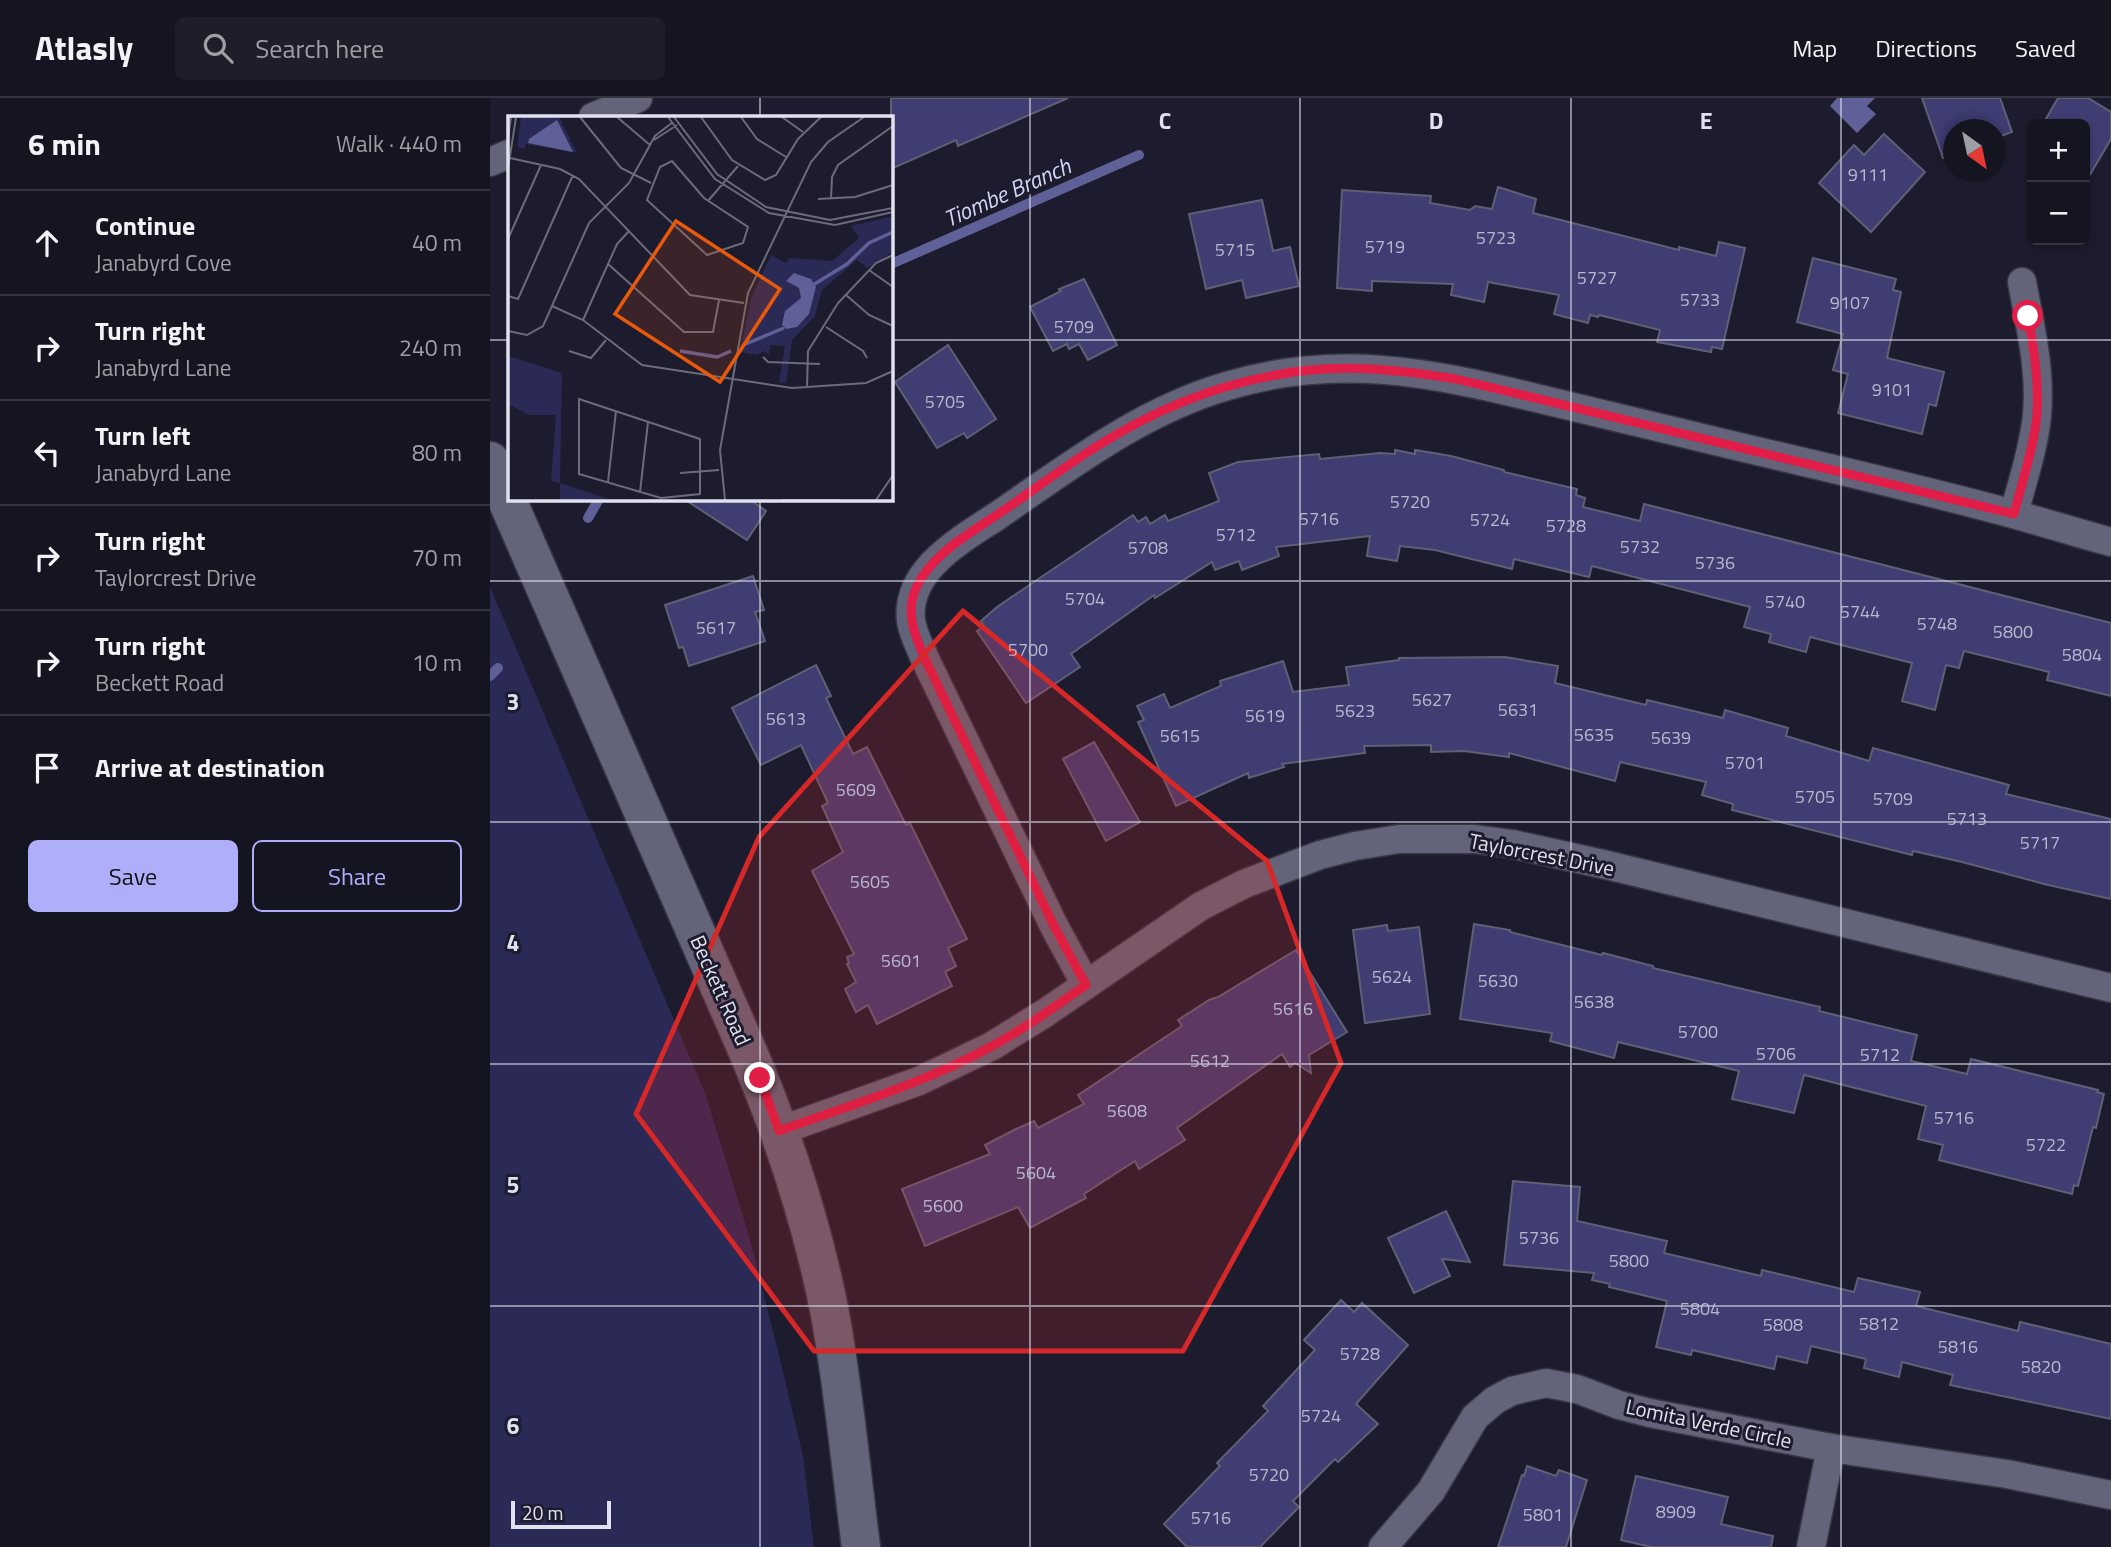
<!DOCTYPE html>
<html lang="en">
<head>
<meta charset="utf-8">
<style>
	:root { --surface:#151522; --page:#1e1e2a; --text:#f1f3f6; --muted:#9d9fa5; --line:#343440; --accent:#aeaefb }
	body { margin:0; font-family:"Titillium Web",sans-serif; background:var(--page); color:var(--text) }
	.controls { position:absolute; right:21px; top:21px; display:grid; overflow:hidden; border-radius:10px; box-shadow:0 4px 10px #0003 }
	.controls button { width:63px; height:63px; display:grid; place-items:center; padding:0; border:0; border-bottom:2px solid var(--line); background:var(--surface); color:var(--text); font:35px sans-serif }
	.compass { position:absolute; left:1453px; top:21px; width:63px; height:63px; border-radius:50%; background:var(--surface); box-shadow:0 4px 10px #0003; rotate:147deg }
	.scale { position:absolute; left:21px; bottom:18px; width:100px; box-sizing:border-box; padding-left:7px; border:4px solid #e1e2ee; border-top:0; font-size:19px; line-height:24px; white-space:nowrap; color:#e1e2ee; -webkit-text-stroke:5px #1c1c2e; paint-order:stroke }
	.stop { position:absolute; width:21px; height:21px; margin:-16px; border:5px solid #e11d48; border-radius:50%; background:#fff }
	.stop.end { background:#e11d48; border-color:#fff; box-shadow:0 2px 7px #0008 }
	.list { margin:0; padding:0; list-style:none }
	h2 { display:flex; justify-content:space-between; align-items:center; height:91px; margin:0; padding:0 28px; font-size:30px }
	h2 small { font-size:23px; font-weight:400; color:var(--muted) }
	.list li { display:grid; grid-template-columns:46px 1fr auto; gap:21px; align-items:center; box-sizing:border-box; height:105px; padding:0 28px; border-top:2px solid var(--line) }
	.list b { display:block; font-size:26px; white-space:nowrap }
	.list p { margin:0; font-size:23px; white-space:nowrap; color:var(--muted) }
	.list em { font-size:23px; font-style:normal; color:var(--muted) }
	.actions { display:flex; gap:14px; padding:21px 28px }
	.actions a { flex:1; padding:16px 0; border:2px solid var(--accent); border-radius:10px; text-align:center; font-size:24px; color:var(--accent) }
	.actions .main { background:var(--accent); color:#111 }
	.icon { flex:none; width:38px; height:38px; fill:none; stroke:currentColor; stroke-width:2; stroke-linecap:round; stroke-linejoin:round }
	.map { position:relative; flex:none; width:1621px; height:1449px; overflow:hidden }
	header { display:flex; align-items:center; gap:42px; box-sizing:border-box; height:98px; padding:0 35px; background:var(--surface); border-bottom:2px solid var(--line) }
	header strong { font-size:33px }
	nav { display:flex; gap:38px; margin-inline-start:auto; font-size:24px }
	.search { width:490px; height:63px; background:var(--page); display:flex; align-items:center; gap:18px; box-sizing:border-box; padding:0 24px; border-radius:10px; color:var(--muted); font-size:26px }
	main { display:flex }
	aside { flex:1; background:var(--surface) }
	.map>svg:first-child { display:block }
	.green { fill:#2b2955 }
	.water { fill:#606098 }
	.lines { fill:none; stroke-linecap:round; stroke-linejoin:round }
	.stream { stroke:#606098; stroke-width:10 }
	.building { fill:#3f3d72; stroke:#5f6075; stroke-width:2 }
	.street-casing { stroke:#373645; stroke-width:31 }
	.secondary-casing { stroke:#373645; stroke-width:41 }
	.street { stroke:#636479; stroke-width:28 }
	.secondary { stroke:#636479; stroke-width:38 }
	.route { stroke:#e11d48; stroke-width:9 }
	.marked { fill:#d62828; fill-opacity:0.2; stroke:#d62828; stroke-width:5; stroke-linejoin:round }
	.grid { fill:none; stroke:#e1e2ee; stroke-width:2; stroke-opacity:0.55 }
	.labels { text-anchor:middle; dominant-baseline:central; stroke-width:6; stroke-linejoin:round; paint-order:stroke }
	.number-label { font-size:18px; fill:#b8b9cf }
	.street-label { font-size:21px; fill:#e1e2ee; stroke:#1c1c2e }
	.water-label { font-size:23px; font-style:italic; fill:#d4d5f8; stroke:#1c1c2e }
	.inset-river { fill:none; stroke:#606098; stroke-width:3.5 }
	.inset-road { fill:none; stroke:#6b6b7b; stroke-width:2 }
	.view { fill:#e8590c; fill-opacity:0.15; stroke:#e8590c; stroke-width:3.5 }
	.inset-edge { fill:none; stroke:#e1e2ee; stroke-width:3.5 }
	.grid-label { font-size:23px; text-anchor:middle; font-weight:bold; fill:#e1e2ee; stroke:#1c1c2e; stroke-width:6; stroke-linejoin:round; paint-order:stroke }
</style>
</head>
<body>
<header>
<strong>Atlasly</strong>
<div class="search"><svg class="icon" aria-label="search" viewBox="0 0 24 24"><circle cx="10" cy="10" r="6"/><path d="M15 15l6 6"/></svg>Search here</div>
<nav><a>Map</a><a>Directions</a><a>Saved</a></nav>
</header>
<main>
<aside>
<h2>6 min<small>Walk · 440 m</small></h2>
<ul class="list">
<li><svg class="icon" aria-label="ahead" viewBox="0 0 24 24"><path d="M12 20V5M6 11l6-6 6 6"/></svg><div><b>Continue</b><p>Janabyrd Cove</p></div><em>40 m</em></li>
<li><svg class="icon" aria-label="right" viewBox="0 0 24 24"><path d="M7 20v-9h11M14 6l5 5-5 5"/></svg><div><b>Turn right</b><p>Janabyrd Lane</p></div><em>240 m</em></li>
<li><svg class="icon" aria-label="left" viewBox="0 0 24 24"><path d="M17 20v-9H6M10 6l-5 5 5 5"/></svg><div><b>Turn left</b><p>Janabyrd Lane</p></div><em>80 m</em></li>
<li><svg class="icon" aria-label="right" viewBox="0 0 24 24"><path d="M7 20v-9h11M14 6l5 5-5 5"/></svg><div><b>Turn right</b><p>Taylorcrest Drive</p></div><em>70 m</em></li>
<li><svg class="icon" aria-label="right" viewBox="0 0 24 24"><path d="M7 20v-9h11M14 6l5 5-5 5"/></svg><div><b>Turn right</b><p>Beckett Road</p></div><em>10 m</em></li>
<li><svg class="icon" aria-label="arrive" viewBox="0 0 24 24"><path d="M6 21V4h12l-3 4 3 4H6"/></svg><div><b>Arrive at destination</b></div></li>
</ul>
<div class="actions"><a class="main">Save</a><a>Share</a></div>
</aside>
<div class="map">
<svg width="1621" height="1449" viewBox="0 0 1621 1449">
	<rect width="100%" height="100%" fill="#1c1c2e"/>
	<polygon class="green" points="0,489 215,995 259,1138 288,1253 313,1358 324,1449 0,1449"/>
	<polygon class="water" points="1347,0 1385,0 1377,8 1386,16 1367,35 1340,8"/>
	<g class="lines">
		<g class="stream">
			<polyline points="401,166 649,57"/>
			<polyline points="98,420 109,401"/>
			<polyline points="0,578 8,570"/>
		</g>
	</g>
	<g class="building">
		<polygon points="401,0 578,0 468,48 466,42 401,71"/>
		<polygon points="1432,0 1510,0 1522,34 1506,40 1506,32 1464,32 1464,56 1453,60"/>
		<polygon points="1568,0 1598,0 1621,14 1621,41 1595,85 1595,26 1553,26"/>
		<polygon points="1394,36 1435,74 1381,134 1329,85 1364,47 1374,57"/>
		<polygon points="1008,89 1046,101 1043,115 1189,152 1189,149 1226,158 1229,144 1255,150 1232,251 1222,249 1221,254 1167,244 1170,232 1109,217 1108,219 1100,217 1098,225 1064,216 1069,197 998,184 994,204 961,197 963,186 882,183 882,193 847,190 852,92 941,98 940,105 980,112 985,108 1002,111"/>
		<polygon points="772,102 783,153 800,149 809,188 756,200 752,182 716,191 699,116"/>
		<polygon points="1323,160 1406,181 1403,192 1411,194 1397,260 1454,274 1446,308 1439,306 1432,336 1348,315 1358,276 1343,272 1353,236 1307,224"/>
		<polygon points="594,181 627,247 598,262 589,246 579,251 577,246 563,253 540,209 571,193 569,191"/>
		<polygon points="458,247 506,321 477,340 474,335 447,350 405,284"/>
		<polygon points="905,352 925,356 925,352 961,358 1014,372 1014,374 1087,391 1086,397 1095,400 1093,409 1150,423 1154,406 1621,525 1621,598 1557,582 1559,574 1474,553 1469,570 1456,567 1445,612 1412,603 1422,565 1320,539 1316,554 1279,544 1281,536 1254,529 1260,509 1102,468 1099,479 1024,461 1022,471 945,452 910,448 907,463 877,458 880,438 786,449 789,458 752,472 749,463 725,472 722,464 665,500 664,497 581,556 590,569 536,605 487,533 494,528 491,523 507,509 643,417 648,424 656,419 660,426 675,417 678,423 729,403 719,375 748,364 829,356 830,361 890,355 905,356"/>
		<polygon points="194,401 259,401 276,413 257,442"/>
		<polygon points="263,478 274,512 265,514 275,543 199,568 193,549 189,550 175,507"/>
		<polygon points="1015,559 1068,568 1065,585 1156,607 1157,602 1233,620 1235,612 1298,630 1296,638 1379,663 1383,650 1519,687 1516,696 1621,721 1621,801 1554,786 1472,764 1423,753 1422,757 1242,712 1243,706 1212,697 1216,684 1130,664 1125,683 1019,655 1019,659 974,653 941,654 941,647 874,648 875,655 792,666 794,669 759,680 758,675 686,708 648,624 654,622 647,608 674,596 680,610 731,588 730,583 793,563 803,594 859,587 856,569 909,562 909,560"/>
		<polygon points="326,567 341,598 336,600 363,656 377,649 416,727 420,725 477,841 458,850 466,868 455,874 462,888 387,926 378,907 366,914 355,891 366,884 357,866 359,865 357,859 364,856 322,773 353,754 332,708 338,705 311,647 271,667 242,610"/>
		<polygon points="604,644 650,724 616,743 573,661"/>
		<polygon points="984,826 1020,832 1020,834 1112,857 1113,855 1163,868 1163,870 1330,909 1329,913 1427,937 1421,963 1477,976 1481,961 1608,992 1607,994 1614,996 1606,1030 1603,1029 1588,1088 1584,1087 1582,1096 1449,1062 1453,1047 1428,1041 1436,1008 1314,977 1304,1015 1242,1001 1249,973 1128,944 1124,960 1060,943 1062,935 970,921"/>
		<polygon points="897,827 898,833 929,829 940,916 875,925 863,832"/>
		<polygon points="806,852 857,934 819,957 821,975 805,965 800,969 792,956 687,1030 695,1042 649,1071 645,1063 594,1096 596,1100 540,1130 528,1109 435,1148 412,1091 500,1056 495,1047 526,1031 544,1023 548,1030 594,1006 588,997 692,928 688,922 719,902 728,899"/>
		<polygon points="1023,1083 1090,1089 1087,1123 1177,1143 1174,1155 1271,1178 1272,1172 1364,1194 1368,1180 1430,1194 1426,1208 1528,1233 1530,1224 1621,1246 1621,1321 1460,1287 1463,1277 1412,1264 1409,1279 1374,1270 1376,1261 1321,1248 1317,1265 1287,1258 1284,1271 1202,1252 1201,1257 1166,1249 1177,1203 1119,1189 1120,1186 1102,1182 1104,1175 1014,1167"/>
		<polygon points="956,1113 980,1164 952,1161 960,1178 924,1195 898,1140"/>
		<polygon points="851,1202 864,1214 872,1205 918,1247 866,1306 888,1326 848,1364 845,1361 803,1403 809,1409 770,1449 697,1449 674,1426 730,1368 727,1365 778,1313 773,1308 825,1252 814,1242"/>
		<polygon points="1037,1368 1066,1378 1069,1372 1097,1382 1076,1449 1008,1449 1032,1377 1034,1378"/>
		<polygon points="1146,1378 1238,1399 1231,1426 1283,1438 1281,1449 1161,1449 1131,1442"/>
	</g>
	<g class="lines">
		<defs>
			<g id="street">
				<polyline points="103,19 148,0"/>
				<polyline points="0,64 19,56"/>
				<path d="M1524 416C1532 384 1544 350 1547 317 1551 272 1540 227 1532 184"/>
				<path d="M596 887 564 828 435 561C430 549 423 536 421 523 415 472 471 442 507 418 580 368 651 313 737 288 846 255 939 274 1046 300 1095 312 1143 323 1192 335 1302 362 1413 386 1523 416 1556 425 1588 435 1621 444"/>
				<polyline points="289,1033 429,983 502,948 555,915 711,808 754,786 830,757 865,748 909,741 985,741 1022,746 1117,767 1621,890"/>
				<polyline points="893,1449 941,1393 985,1319 1005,1302 1022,1293 1056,1285 1087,1291 1129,1307 1160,1315 1341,1350 1517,1376 1621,1397"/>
				<polyline points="1321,1449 1341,1350"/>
			</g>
			<path id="secondary" d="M0 363 255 947C292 1033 322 1124 340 1216 354 1293 361 1372 371 1449"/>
		</defs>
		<use href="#street" class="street-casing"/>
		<use href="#secondary" class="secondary-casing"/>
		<use href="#street" class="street"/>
		<use href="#secondary" class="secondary"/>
	</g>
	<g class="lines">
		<path class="route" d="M270 980 289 1033C361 1007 435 985 502 948 535 931 565 908 596 887L564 828 435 561C425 538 415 515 426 490 442 454 486 432 517 410 548 389 578 366 609 347 663 313 724 288 786 277 847 265 905 271 966 281L1524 416C1532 384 1544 349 1547 316 1549 283 1544 251 1538 218"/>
	</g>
	<path class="marked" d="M473 513 777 763 851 965 693 1253H324L146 1016 269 739Z"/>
	<path class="grid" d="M270 0V19M540 0V1449M810 0V1449M1081 0V1449M1351 0V1449M0 242H19M401 242H1621M270 401V1449M0 483H1621M0 724H1621M0 966H1621M0 1208H1621"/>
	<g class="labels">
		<g class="number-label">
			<text x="1378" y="76">9111</text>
			<text x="1006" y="139">5723</text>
			<text x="895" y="148">5719</text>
			<text x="745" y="151">5715</text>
			<text x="1107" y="179">5727</text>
			<text x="1210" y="201">5733</text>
			<text x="1360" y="204">9107</text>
			<text x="584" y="228">5709</text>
			<text x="1402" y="291">9101</text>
			<text x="455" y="303">5705</text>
			<text x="920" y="403">5720</text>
			<text x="829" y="420">5716</text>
			<text x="1000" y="421">5724</text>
			<text x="1076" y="427">5728</text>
			<text x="746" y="436">5712</text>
			<text x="1150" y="448">5732</text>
			<text x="658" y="449">5708</text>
			<text x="1225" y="464">5736</text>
			<text x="595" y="500">5704</text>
			<text x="1295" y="503">5740</text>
			<text x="1370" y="513">5744</text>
			<text x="1447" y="525">5748</text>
			<text x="226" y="529">5617</text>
			<text x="1523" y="533">5800</text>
			<text x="538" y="551">5700</text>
			<text x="1592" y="556">5804</text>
			<text x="942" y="601">5627</text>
			<text x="1028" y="611">5631</text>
			<text x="865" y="612">5623</text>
			<text x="775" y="617">5619</text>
			<text x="296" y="620">5613</text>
			<text x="1104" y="636">5635</text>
			<text x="690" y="637">5615</text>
			<text x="1181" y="639">5639</text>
			<text x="1255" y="664">5701</text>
			<text x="366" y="691">5609</text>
			<text x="1325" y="698">5705</text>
			<text x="1403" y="700">5709</text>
			<text x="1477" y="720">5713</text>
			<text x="1550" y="744">5717</text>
			<text x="380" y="783">5605</text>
			<text x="411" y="862">5601</text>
			<text x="902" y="878">5624</text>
			<text x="1008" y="882">5630</text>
			<text x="1104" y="903">5638</text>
			<text x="803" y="910">5616</text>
			<text x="1208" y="933">5700</text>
			<text x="1286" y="955">5706</text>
			<text x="1390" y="956">5712</text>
			<text x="720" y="962">5612</text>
			<text x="637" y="1012">5608</text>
			<text x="1464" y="1019">5716</text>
			<text x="1556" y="1046">5722</text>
			<text x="546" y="1074">5604</text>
			<text x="453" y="1107">5600</text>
			<text x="1049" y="1139">5736</text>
			<text x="1139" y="1162">5800</text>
			<text x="1210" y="1210">5804</text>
			<text x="1389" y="1225">5812</text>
			<text x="1293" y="1226">5808</text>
			<text x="1468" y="1248">5816</text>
			<text x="870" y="1255">5728</text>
			<text x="1551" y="1268">5820</text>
			<text x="831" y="1317">5724</text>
			<text x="779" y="1376">5720</text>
			<text x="1186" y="1413">8909</text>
			<text x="1053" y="1416">5801</text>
			<text x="721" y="1419">5716</text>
		</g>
		<g class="street-label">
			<text transform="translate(1052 756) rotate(11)">Taylorcrest Drive</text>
			<text transform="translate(231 892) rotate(66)">Beckett Road</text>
			<text transform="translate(1219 1325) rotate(12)">Lomita Verde Circle</text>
		</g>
		<g class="water-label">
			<text transform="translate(517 94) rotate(-24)">Tiombe Branch</text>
		</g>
	</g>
	<g transform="translate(18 18)">
		<rect width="385" height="385" fill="#1c1c2e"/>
		<path d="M13 1H51L69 37 18 28 16 33 9 31ZM385 100V136L359 152 349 144 314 174 307 200 284 224 278 267 271 266 277 230 262 229 261 239 256 235 249 239 232 236 243 182 263 139 278 147 282 142 324 145 351 122 343 110ZM0 240 54 257 52 367 104 384H52V367L43 365 48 299H21L0 288Z" fill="#2b2955"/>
		<path d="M49 4 65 36 20 27 21 23ZM286 157 303 163 308 171 301 198 289 211 278 213 274 209 277 195 293 182 291 172 278 165Z" fill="#606098"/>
		<path class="inset-river" d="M305 169 339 148 361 127 385 116M235 229 276 212M172 235 209 241 223 235"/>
		<path class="inset-road" d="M72 1 113 52 143 67M109 1 142 29M160 1 207 63 261 97 327 109 385 96M166 1 209 58 258 91 322 104 385 92M193 1 224 44 257 64 268 59 290 23 313 1M233 1 249 23 278 41M274 1 295 16M0 22 3 1M146 24 169 9M2 42 52 53 71 63 182 179 236 187M164 45 196 82 240 111 235 127 199 139 139 84 152 51ZM0 53 8 1M310 83 347 81 385 69M323 83 324 61 330 49 385 10M200 85 230 50M0 123 33 49M100 148 176 216H205L211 184M361 154 385 171M337 178 361 199 385 210M0 180 10 183 65 59M44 190 75 204 134 249 284 272 358 267 385 255M75 204 109 128 121 115M318 211 355 235 359 242M0 215 19 219 35 210 81 107 121 67 147 20 165 6M61 235 83 242 98 224M255 241 260 246 312 248M299 272 300 235 330 187 368 147 385 139M71 283 192 323V378L153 382 71 358ZM172 357 211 354M100 366 108 295M132 376 140 306M217 384 212 334 240 177 303 46 320 26 356 1M274 384H332M368 384 385 359"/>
		<path class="view" d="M168 105 272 173 212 266 107 198Z"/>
		<rect width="385" height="385" class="inset-edge"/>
	</g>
	<g class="grid-label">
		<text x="675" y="31">C</text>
		<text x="946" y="31">D</text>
		<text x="1216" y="31">E</text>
		<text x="23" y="612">3</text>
		<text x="23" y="853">4</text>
		<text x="23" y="1095">5</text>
		<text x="23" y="1336">6</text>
	</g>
</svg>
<div class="controls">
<button>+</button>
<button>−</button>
</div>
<svg class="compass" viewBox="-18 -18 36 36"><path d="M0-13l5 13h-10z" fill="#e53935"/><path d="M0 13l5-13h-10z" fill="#9d9fa5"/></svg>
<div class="scale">20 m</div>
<div class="stop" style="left:1538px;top:218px"></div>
<div class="stop end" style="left:270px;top:980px"></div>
</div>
</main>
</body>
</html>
